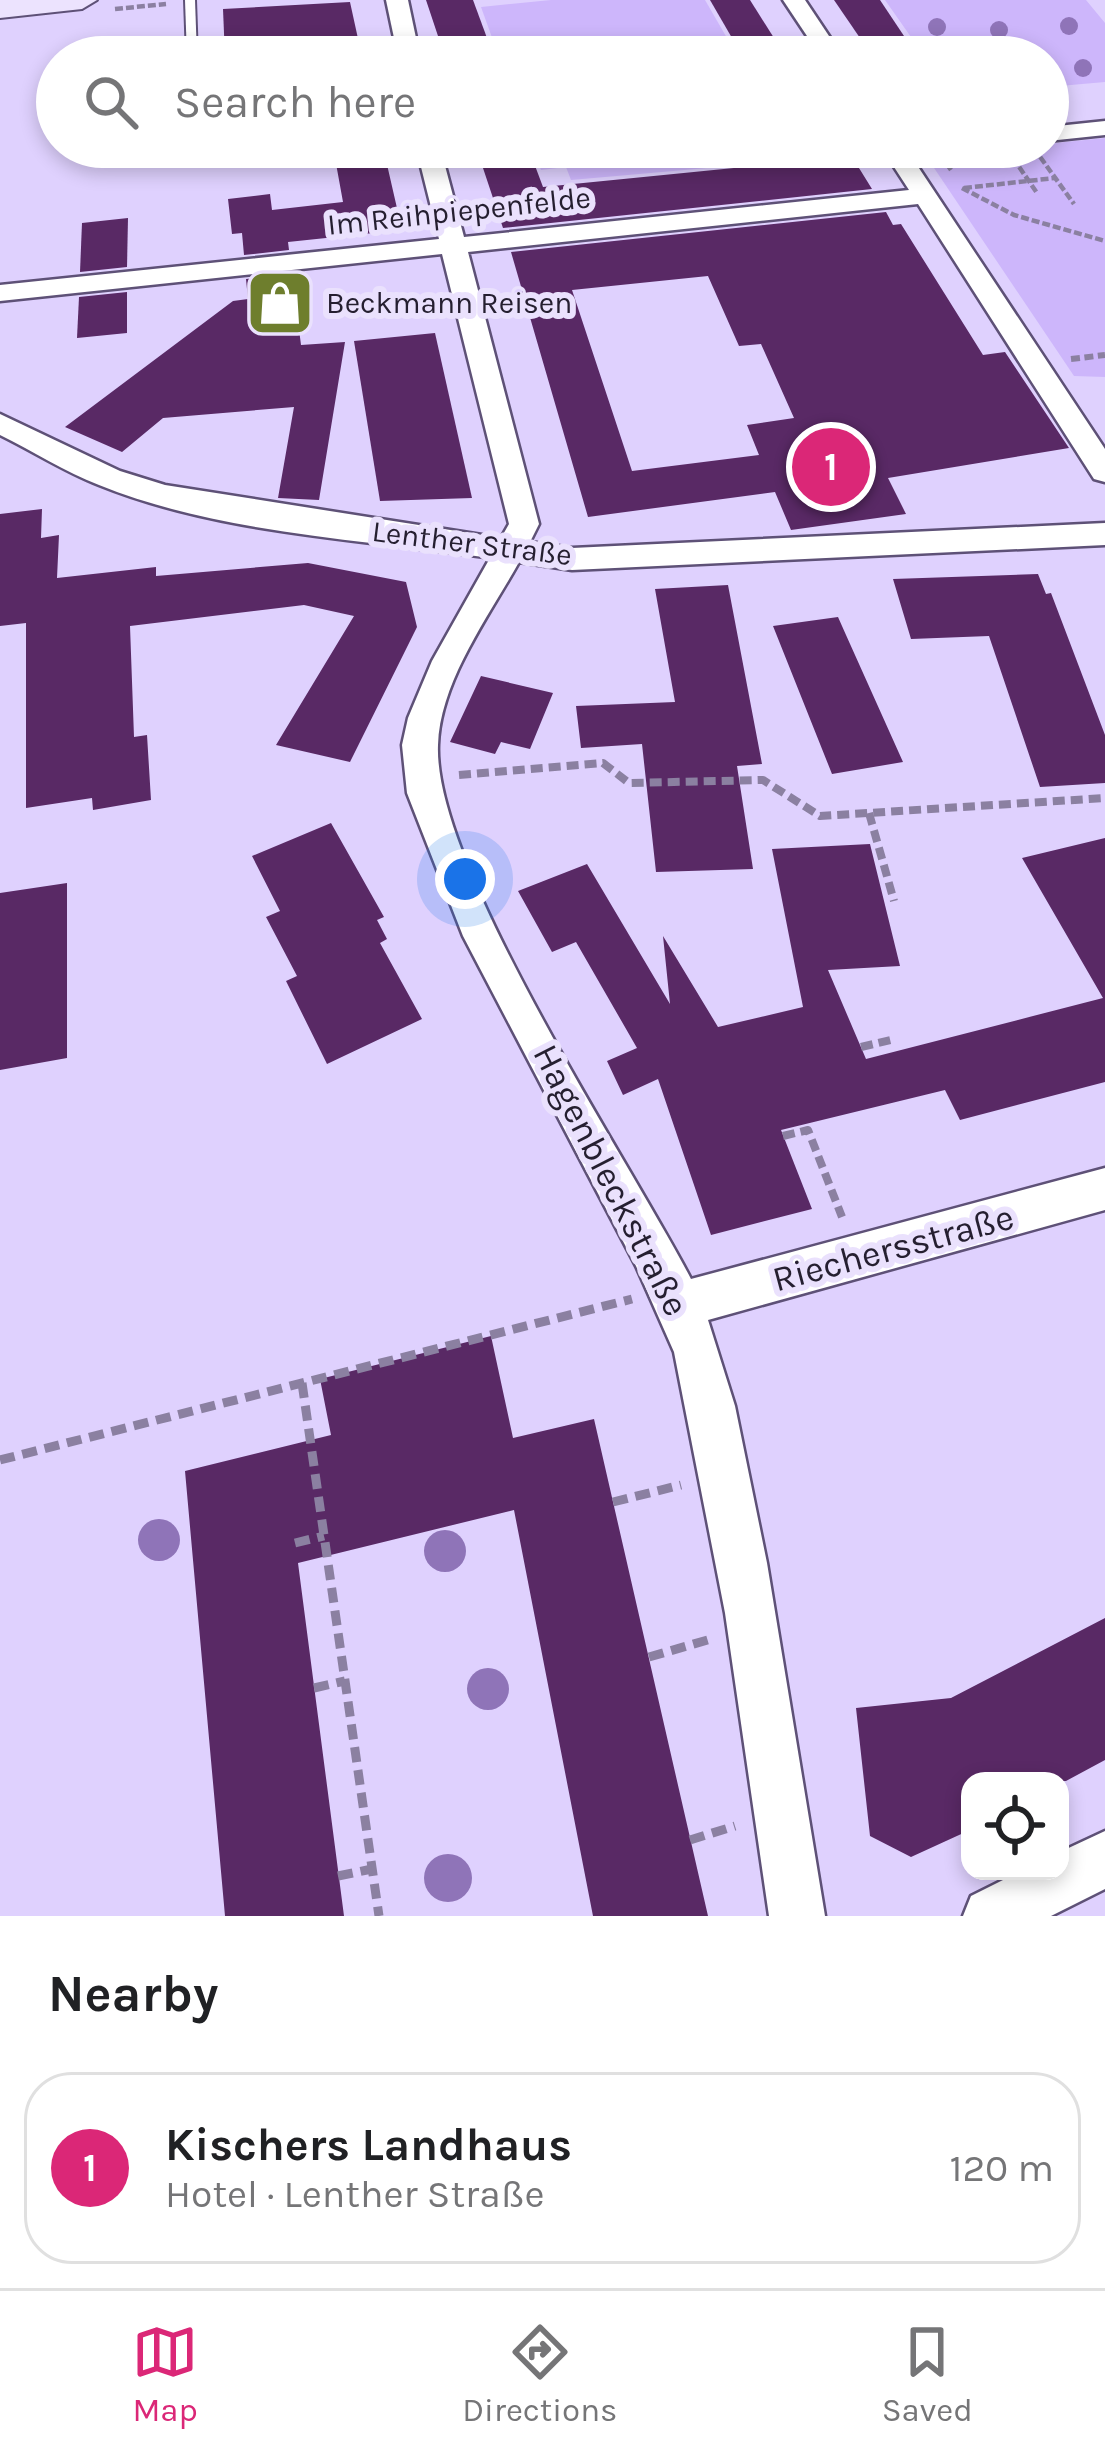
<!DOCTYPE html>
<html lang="en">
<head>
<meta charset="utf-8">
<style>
	:root { --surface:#fff; --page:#f2f2f2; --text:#202124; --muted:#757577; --line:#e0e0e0; --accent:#db2777 }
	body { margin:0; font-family:Karla,sans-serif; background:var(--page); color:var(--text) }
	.controls { position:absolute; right:36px; bottom:36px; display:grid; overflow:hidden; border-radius:24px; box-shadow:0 6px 18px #0003 }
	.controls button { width:108px; height:108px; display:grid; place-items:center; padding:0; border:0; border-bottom:3px solid var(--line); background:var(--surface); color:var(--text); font:60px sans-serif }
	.you { position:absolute; left:465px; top:879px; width:42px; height:42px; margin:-30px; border:9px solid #fff; border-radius:50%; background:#1a73e8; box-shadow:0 0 0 18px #1a73e833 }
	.badge { display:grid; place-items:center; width:78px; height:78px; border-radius:50%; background:var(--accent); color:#fff; font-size:39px; font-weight:700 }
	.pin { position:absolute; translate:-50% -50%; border:6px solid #fff; box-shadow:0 3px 12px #0006 }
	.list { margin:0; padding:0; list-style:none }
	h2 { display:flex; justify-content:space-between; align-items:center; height:156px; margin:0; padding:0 48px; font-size:51px }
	h2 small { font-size:39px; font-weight:400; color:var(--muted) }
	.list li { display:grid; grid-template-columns:78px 1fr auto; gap:36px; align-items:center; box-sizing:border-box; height:192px; margin:0 24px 24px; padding:0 24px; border:3px solid var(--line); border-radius:48px }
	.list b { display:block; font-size:45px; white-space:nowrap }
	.list p { margin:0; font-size:39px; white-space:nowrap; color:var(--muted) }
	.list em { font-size:39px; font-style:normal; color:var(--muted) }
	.icon { flex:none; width:66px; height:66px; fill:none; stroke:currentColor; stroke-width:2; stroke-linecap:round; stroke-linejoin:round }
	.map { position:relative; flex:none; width:1105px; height:1916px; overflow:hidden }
	.search { position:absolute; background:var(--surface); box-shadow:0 6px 18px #0003; left:36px; right:36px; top:36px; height:132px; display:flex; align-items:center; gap:30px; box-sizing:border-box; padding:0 42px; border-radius:66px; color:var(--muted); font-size:45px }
	.sheet { height:372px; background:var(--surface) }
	nav { display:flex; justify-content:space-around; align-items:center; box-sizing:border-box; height:168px; border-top:3px solid var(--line); background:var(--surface); font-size:33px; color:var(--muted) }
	nav a { display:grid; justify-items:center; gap:6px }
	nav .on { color:var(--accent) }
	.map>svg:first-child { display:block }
	.green { fill:#cdb6fb }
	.building { fill:#592965; fill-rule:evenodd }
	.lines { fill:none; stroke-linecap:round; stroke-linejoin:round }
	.lane-casing { stroke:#5e5177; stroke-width:4 }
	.street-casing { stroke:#5e5177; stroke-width:5 }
	.secondary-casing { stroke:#5e5177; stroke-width:4 }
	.path-far3 { stroke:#8b80a1; stroke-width:4.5; stroke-dasharray:8 3; stroke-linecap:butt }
	.path-far2 { stroke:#8b80a1; stroke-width:6; stroke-dasharray:9 4.5; stroke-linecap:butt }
	.path-far1 { stroke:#8b80a1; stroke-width:8; stroke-dasharray:12 6; stroke-linecap:butt }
	.path { stroke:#8b80a1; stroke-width:9; stroke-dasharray:15 8; stroke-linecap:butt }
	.lane { fill:#fff; fill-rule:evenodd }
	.street { fill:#fff; fill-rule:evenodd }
	.secondary { fill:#ece3fe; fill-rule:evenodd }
	.tree { fill:#8f74b8 }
	.labels { text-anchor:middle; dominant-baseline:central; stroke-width:12; stroke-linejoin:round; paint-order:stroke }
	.far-street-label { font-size:30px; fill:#251f30; stroke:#eae1fd }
	.far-poi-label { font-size:30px; fill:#251f30; stroke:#eae1fd; text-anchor:start }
	.street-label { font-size:36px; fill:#251f30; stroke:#eae1fd }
</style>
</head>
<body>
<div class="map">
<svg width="1105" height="1916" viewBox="0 0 1105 1916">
	<rect width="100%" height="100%" fill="#dfd1fe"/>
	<g class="green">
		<polygon points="551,0 705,0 738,57 499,57 481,7"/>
		<polygon points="885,0 1086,0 1105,23 1105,82 1048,87 1048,57 925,57"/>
		<polygon points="1105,138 1105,377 1074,376 926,156"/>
		<polygon points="532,147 791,147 799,160 571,180 566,167 541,170"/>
	</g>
	<g class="building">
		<polygon points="426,0 473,0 494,57 445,57"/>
		<polygon points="710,0 750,0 786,57 743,57"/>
		<polygon points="834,0 880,0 918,57 873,57"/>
		<polygon points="350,2 362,57 225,57 223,9"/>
		<polygon points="333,147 383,147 402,230 288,242 289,250 244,255 242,233 232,234 228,199 270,194 272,210 343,202"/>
		<polygon points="476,147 528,147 543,187 804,161 795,147 846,147 872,189 503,228"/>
		<path d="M886 212 893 225 901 224 983 355 1005 352 1069 448 888 478 906 514 791 530 775 492 588 517 511 252ZM708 276 739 346 761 344 794 418 747 425 759 455 632 471 572 290Z"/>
		<polygon points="128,218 127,267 80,272 82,223"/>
		<polygon points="292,274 301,345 345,342 319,500 278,498 294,407 163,418 122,452 65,427 233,301 248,299 246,279"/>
		<polygon points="127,292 127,333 77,338 79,297"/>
		<polygon points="435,333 472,498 380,501 354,341"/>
		<polygon points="42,509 41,538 59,535 57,578 156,567 156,576 308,563 406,582 417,627 350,762 276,745 354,616 304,605 130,626 134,737 147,735 151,800 93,810 92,798 26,808 26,623 0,626 0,514"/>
		<polygon points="1038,574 1046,594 1051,593 1105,735 1105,783 1040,787 989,636 911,639 893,579"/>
		<polygon points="728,585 762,764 737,766 753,869 656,872 642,744 581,748 576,706 675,702 655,589"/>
		<polygon points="838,617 846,635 903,762 832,774 773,626"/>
		<polygon points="481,676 553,693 530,749 501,742 495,754 450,742"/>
		<polygon points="331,823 384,917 377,920 387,939 380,943 422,1019 327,1064 286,981 297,976 266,917 280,911 252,856"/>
		<polygon points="1105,838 1105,1082 960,1120 945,1090 781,1130 812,1209 711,1235 658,1079 623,1095 607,1061 637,1048 576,942 552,952 518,891 587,864 670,1004 663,936 718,1027 803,1007 772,849 870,844 900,966 828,970 866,1059 1103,998 1022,858"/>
		<polygon points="67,883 67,1058 0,1070 0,893"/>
		<polygon points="491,1336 513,1438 594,1419 708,1916 593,1916 514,1510 298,1563 344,1916 225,1916 185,1471 331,1435 320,1379"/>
		<polygon points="1105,1618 1105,1760 1066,1781 970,1781 970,1830 911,1857 870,1836 856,1708 951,1698"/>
	</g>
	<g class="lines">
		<defs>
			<polygon id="lane" points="185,0 195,0 197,57 187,57"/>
			<g id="street">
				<polygon points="386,0 408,0 420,57 398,57"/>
				<polygon points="783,0 805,0 843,57 821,57"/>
				<polygon points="1105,121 1105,135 1048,141 1048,127"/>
				<path d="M416 147H440L464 237 909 190 881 147H905L1105 449V482L1094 479 918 204 468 252 539 524 530 542 572 548 1105 523V545L572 570 519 562C489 616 440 681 438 745 433 867 629 1160 691 1279L1105 1168V1210L708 1320 735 1406 767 1563 825 1916H769L725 1613 674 1352 636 1266 463 936 407 793 402 745 408 718 432 661 490 558C362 539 220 534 99 485 65 472 33 451 0 435V414L120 471 165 485 501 538 509 524 442 254 0 301V285L439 239Z"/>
				<polygon points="1105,1831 1105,1889 1051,1916 963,1916 971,1896 1021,1871 1060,1871 1060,1852"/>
			</g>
			<polygon id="secondary" points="0,0 97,0 82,9 0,18"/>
		</defs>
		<use href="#lane" class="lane-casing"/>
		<use href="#street" class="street-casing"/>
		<use href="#secondary" class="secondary-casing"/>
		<g class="path-far3">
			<polyline points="115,9 166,4"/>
			<polyline points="1013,158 1037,193"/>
			<polyline points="987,159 1038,154 1074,204"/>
			<polyline points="951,170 946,163 987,159 979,147"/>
			<polyline points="962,188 1014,215 1105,241"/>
			<polyline points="964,188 1055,178"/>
		</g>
		<polyline class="path-far2" points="1071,359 1105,355"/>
		<g class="path-far1">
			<polyline points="459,775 603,763 629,783 763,780 820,816 1105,798"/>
			<polyline points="869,813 894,901"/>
			<polyline points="861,1047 895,1039"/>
			<polyline points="783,1136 808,1130 842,1217"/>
		</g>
		<g class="path">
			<polyline points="302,1383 379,1916"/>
			<polyline points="0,1460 632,1299"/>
			<polyline points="613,1502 681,1485"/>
			<polyline points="295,1543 324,1536"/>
			<polyline points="649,1657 711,1639"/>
			<polyline points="314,1688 345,1681"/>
			<polyline points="690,1840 735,1826"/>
			<polyline points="338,1876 372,1869"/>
		</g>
		<use href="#lane" class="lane"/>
		<use href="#street" class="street"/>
		<use href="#secondary" class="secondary"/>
	</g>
	<g class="tree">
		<circle cx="1069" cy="26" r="9"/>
		<circle cx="937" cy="27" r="9"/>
		<circle cx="999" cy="30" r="9"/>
		<circle cx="1083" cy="68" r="9"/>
		<circle cx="159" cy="1540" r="21"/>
		<circle cx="445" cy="1551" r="21"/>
		<circle cx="488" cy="1689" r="21"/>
		<circle cx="448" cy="1878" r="24"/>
	</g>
	<defs>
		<symbol id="shop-square" viewBox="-11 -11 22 22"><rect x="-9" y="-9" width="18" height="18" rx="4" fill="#6e7e2d" stroke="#eae1fd"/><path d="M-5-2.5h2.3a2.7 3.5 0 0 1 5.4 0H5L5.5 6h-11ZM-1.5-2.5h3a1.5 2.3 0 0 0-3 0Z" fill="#fff"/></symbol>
	</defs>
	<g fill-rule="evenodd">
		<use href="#shop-square" x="242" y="265" width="76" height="76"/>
	</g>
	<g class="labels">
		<g class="far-street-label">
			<text transform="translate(459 211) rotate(-6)">Im Reihpiepenfelde</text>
			<text transform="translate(472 543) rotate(7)">Lenther Straße</text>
		</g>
		<g class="far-poi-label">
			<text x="326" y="303">Beckmann Reisen</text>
		</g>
		<g class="street-label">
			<text transform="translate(611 1180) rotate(63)">Hagenbleckstraße</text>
			<text transform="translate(893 1248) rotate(-15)">Riechersstraße</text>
		</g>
	</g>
</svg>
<div class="controls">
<button><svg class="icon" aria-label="locate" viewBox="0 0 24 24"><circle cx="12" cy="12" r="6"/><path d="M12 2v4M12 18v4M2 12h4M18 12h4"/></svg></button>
</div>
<div class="you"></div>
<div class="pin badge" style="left:831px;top:467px">1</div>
<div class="search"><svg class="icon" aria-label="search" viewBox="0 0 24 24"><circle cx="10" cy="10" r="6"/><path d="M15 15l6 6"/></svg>Search here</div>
</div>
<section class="sheet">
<h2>Nearby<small></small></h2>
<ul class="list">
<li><span class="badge">1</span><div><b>Kischers Landhaus</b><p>Hotel · Lenther Straße</p></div><em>120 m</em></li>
</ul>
</section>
<nav>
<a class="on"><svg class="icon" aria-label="map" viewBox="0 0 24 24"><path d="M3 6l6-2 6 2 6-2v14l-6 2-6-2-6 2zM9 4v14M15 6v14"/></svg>Map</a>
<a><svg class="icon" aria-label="directions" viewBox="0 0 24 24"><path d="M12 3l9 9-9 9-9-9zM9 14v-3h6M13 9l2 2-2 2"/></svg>Directions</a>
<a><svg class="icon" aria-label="saved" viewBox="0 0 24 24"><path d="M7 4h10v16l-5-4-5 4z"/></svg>Saved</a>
</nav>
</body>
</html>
